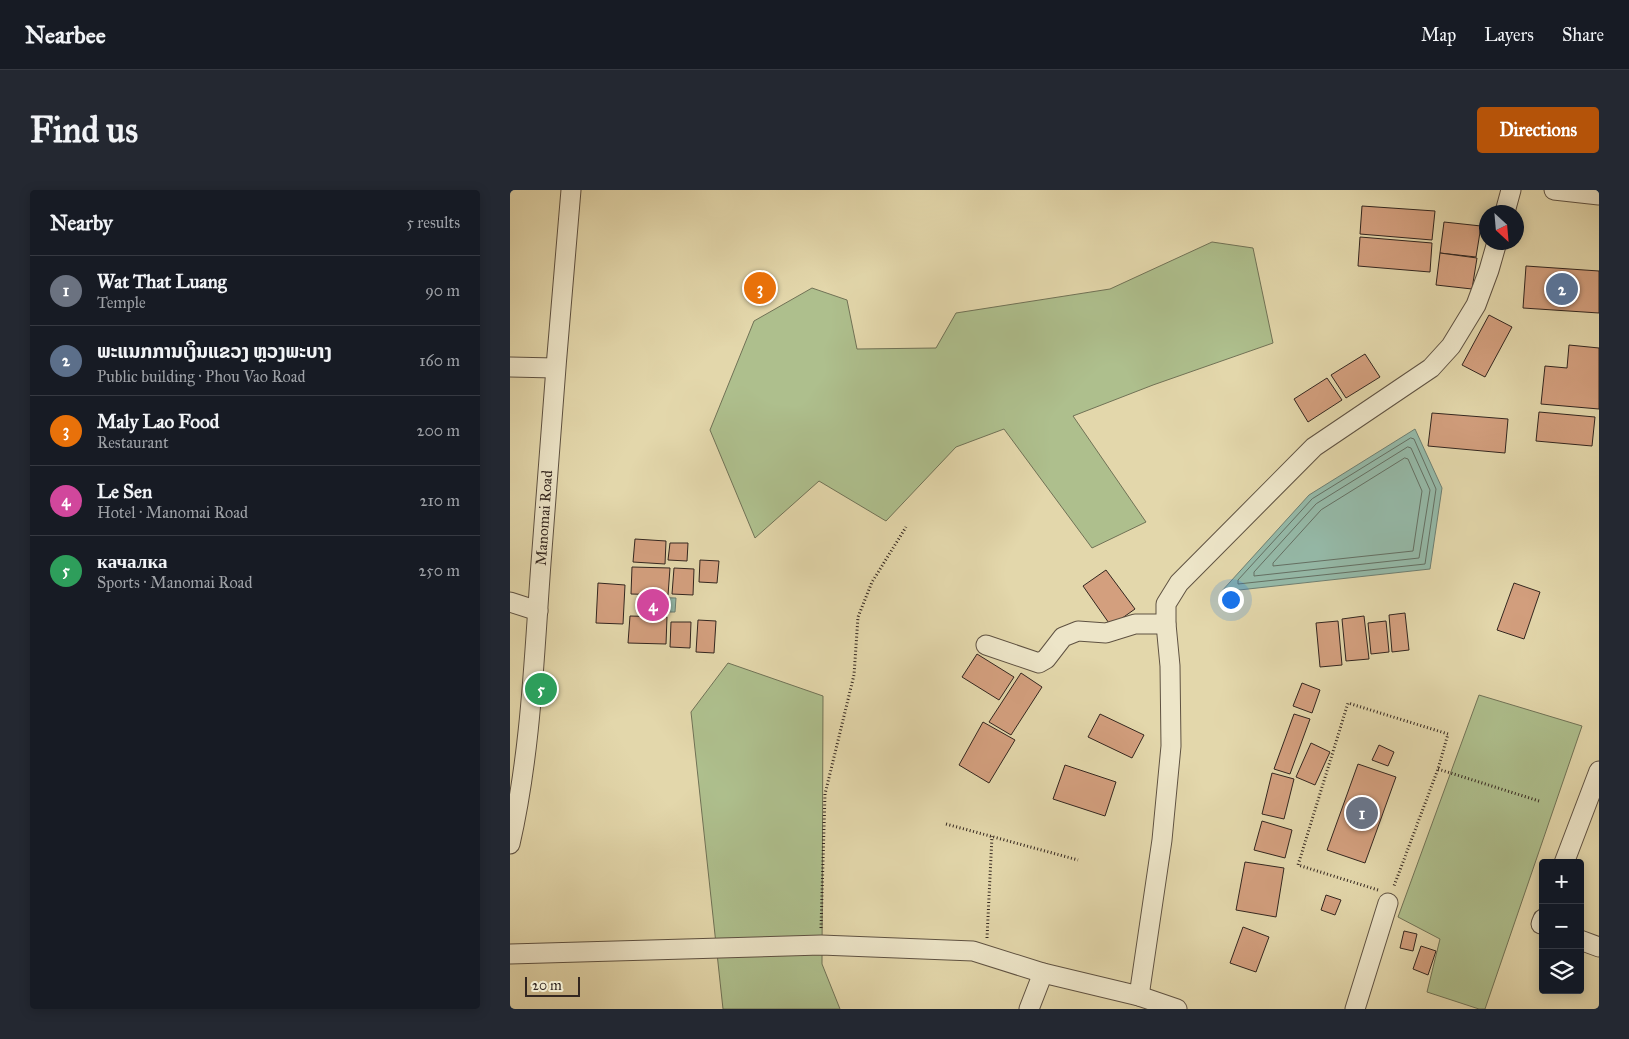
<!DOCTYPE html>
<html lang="en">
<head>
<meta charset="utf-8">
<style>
	:root { --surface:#171b24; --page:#242831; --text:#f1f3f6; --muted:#9ea1a6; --line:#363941; --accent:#b45309 }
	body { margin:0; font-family:"IM FELL Great Primer","Noto Sans Lao",serif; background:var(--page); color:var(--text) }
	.controls { position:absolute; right:15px; bottom:15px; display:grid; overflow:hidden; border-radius:5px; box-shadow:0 2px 12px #0003 }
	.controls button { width:45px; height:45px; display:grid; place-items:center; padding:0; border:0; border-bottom:1px solid var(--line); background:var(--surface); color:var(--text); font:25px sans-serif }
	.compass { position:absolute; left:969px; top:15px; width:45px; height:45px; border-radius:50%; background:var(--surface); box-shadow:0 2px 12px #0003; rotate:154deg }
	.scale { position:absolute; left:15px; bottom:12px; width:55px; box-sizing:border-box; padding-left:5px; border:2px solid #33261f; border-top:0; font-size:14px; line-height:18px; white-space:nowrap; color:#33261f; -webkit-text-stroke:4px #ede5c8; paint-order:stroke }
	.you { position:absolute; left:720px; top:409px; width:18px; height:18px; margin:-12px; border:4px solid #fff; border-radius:50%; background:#1a73e8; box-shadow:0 0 0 8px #1a73e833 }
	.badge { display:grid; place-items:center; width:32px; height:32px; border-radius:50%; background:var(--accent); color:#fff; font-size:16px; font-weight:700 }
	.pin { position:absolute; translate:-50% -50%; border:2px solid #fff; box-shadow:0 1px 5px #0006 }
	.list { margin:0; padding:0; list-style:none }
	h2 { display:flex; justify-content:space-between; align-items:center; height:65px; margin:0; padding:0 20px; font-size:21px }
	h2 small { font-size:16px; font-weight:400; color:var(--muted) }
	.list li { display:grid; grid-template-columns:32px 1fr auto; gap:15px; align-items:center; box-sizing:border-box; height:70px; padding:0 20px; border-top:1px solid var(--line) }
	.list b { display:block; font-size:19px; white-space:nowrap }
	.list p { margin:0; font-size:16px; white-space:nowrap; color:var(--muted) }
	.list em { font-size:16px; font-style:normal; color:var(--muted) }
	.icon { flex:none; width:28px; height:28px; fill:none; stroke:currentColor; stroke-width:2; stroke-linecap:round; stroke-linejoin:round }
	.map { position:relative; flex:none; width:1089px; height:819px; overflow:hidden; border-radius:5px }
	header { display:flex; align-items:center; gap:30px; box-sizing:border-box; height:70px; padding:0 25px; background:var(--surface); border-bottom:1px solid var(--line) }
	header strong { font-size:24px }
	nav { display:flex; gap:28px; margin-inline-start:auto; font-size:18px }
	.intro { display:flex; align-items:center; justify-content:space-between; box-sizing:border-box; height:120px; padding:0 30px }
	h1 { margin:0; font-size:35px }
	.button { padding:12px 22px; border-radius:5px; background:var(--accent); color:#fff; font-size:18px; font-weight:700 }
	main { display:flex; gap:30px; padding:0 30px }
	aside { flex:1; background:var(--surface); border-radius:5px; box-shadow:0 2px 12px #0003 }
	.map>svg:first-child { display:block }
	.green { fill:#aebf8d; stroke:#707256 }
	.water { fill:#95baa9; stroke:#6e7f72 }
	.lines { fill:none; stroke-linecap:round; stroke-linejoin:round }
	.shore { stroke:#647064; stroke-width:1 }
	.building { fill:#d39f7e; stroke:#33261f }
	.minor-casing { stroke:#5f5242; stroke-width:21 }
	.path { stroke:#33261f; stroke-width:3; stroke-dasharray:1 2.5; stroke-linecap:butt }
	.minor { stroke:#ede5c8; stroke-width:19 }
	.labels { text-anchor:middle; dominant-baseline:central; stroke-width:4; stroke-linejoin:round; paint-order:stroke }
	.street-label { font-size:15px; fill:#33261f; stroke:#ede5c8 }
</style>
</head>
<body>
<header>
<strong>Nearbee</strong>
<nav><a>Map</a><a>Layers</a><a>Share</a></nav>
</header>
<div class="intro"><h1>Find us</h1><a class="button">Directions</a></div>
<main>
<aside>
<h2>Nearby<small>5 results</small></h2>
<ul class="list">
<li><span class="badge" style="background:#6b7280">1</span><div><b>Wat That Luang</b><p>Temple</p></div><em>90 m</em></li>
<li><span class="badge" style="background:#5c6f8a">2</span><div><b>ພະແນກການເງິນແຂວງ ຫຼວງພະບາງ</b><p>Public building · Phou Vao Road</p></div><em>160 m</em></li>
<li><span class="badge" style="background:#e8710a">3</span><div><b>Maly Lao Food</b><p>Restaurant</p></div><em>200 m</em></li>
<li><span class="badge" style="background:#d1479c">4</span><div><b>Le Sen</b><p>Hotel · Manomai Road</p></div><em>210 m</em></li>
<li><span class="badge" style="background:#2e9e5b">5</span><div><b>качалка</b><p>Sports · Manomai Road</p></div><em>250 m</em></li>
</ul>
</aside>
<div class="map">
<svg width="1089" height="819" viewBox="0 0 1089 819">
	<rect width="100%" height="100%" fill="#e3d7ab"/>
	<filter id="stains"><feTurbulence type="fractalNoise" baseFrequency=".004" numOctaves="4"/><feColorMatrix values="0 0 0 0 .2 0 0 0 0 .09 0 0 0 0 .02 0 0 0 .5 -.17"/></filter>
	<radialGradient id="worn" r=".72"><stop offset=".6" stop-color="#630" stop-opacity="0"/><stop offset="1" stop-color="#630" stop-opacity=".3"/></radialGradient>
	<g class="green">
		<polygon points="702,52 743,58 763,153 643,195 563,226 636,332 582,358 494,239 446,257 376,331 309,291 245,348 200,240 244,131 302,98 337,110 347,159 426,158 446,123 600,99"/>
		<polygon points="218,473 313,506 312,774 330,819 213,819 181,522"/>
		<polygon points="969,505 1072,536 975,819 969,819 917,802 930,749 888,727"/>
	</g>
	<g class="water">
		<polygon points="905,239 932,298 920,379 711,402 799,305"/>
		<polygon points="129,407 166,408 165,422 129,422"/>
	</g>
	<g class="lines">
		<g class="shore">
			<polygon points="901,248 904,249 926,299 915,374 728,394 728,390 802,309"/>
			<polygon points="898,257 901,258 920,300 909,368 744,386 744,382 806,314"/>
			<polygon points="895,268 898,269 912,301 903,361 763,376 763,373 811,320"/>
		</g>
	</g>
	<g class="building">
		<polygon points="852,16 925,21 922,50 850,44"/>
		<polygon points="934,32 971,36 966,67 930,63"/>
		<polygon points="850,47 922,53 920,82 848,76"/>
		<polygon points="930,63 967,68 962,99 926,95"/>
		<polygon points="1016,76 1089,81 1089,123 1013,118"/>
		<polygon points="979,125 1002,137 975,187 952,175"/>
		<polygon points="1059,155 1089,158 1089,219 1031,214 1035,176 1057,178"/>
		<polygon points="855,164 870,187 836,208 821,185"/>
		<polygon points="817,188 832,210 798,232 784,209"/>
		<polygon points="1029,222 1085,227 1082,256 1026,251"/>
		<polygon points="922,223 998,229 995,263 918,256"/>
		<polygon points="125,349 156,351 155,374 123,372"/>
		<polygon points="160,353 178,353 177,371 158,370"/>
		<polygon points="190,370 209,371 207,393 189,392"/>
		<polygon points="122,377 160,378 158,405 121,404"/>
		<polygon points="164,378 184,379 183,405 162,404"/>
		<polygon points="596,380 625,419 601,436 573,396"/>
		<polygon points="88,393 115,395 113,434 86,433"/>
		<polygon points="1004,393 1030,402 1014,449 987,440"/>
		<polygon points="895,423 899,460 882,462 879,425"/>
		<polygon points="120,426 157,427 156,454 118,453"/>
		<polygon points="854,426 859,469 836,471 832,429"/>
		<polygon points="188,430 206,431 204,463 186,462"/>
		<polygon points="828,431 832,475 810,477 806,433"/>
		<polygon points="876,431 879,462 861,464 858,433"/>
		<polygon points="161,432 181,432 180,458 160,457"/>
		<polygon points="467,464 504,487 489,510 452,487"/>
		<polygon points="511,483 532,497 501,545 479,532"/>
		<polygon points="792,493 810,500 802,523 783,516"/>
		<polygon points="590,524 634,545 622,568 578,547"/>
		<polygon points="784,524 800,529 780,584 764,579"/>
		<polygon points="473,532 505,550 479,593 449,575"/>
		<polygon points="801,553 820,562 805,595 786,587"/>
		<polygon points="869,555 884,562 878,576 862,570"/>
		<polygon points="848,574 886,587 855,673 817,660"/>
		<polygon points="555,575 606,592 595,626 543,609"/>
		<polygon points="762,583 784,589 774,629 752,624"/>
		<polygon points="752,631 782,640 775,668 744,660"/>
		<polygon points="735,672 774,678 766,727 726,720"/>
		<polygon points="816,705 831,710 825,725 811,720"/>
		<polygon points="733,737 759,747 746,782 720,773"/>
		<polygon points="894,741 907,744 903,761 890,758"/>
		<polygon points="911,756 926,761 918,785 903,779"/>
	</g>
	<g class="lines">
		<defs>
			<g id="minor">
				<polyline points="1044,0 1089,5"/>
				<polyline points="995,22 1001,0"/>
				<polyline points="0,177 45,178"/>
				<polyline points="0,412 28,421"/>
				<polyline points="476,455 529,473 536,469 553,447 568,441 596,443 625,434 656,434"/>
				<path d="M0 654C21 562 24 467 31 373 40 249 50 124 61 0"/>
				<polyline points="1054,673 1089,581"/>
				<polyline points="1033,729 1031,734 1033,734"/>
				<polyline points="1070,750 1089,757"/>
				<polyline points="0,764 311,755 463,761 533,783 629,806 667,819"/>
				<polyline points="629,806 652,650 661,556 660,476 656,434 656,414 669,393 804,257 921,178 941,156 966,115 979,80 987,52"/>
				<polyline points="519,819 533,783"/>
				<polyline points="845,819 878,713"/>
			</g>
		</defs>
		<use href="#minor" class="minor-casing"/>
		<g class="path">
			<polyline points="928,579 1029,611"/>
			<polyline points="436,634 568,670"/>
			<polyline points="868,700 788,675 838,513 938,544 928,579 884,696"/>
			<polyline points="311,738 315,604 344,485 348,427 362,392 396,337"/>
			<polyline points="477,748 482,646"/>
		</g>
		<use href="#minor" class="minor"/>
	</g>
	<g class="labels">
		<g class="street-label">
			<text transform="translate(34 328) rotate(-86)">Manomai Road</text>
		</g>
	</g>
	<rect width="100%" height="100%" filter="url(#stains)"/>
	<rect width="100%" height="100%" fill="url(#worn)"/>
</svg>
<div class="controls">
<button>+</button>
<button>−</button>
<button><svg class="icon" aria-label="layers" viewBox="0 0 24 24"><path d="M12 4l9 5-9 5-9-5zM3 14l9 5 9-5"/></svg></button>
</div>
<svg class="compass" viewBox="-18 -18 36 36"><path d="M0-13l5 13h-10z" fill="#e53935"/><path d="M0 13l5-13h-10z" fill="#9ea1a6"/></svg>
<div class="scale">20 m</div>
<div class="you"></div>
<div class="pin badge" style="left:852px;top:623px;background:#6b7280">1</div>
<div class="pin badge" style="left:1052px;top:99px;background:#5c6f8a">2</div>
<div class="pin badge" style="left:250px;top:98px;background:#e8710a">3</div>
<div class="pin badge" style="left:143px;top:415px;background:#d1479c">4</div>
<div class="pin badge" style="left:31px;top:499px;background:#2e9e5b">5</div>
</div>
</main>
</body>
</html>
